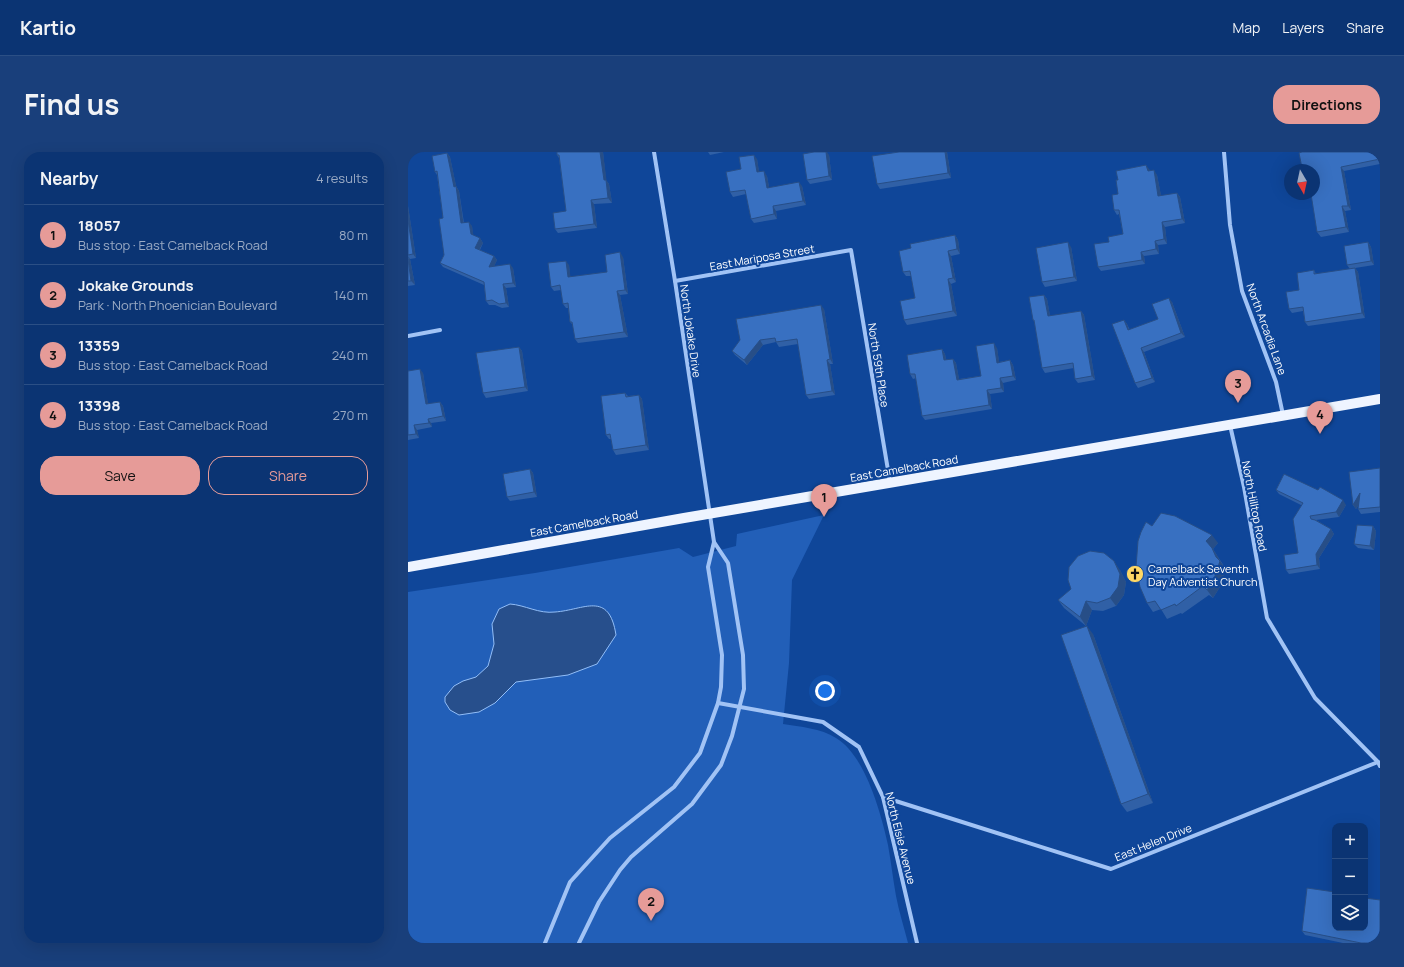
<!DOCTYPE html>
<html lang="en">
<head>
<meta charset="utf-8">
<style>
	:root { --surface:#0b3473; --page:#193f7b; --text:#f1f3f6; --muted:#9aaac4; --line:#2b4f85; --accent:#e69b98 }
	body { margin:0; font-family:Manrope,sans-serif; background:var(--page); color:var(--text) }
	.controls { position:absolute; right:12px; bottom:12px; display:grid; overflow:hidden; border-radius:8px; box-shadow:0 4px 16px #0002 }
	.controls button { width:36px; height:36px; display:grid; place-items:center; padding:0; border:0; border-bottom:1px solid var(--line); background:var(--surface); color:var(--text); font:20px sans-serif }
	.compass { position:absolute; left:876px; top:12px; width:36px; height:36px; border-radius:50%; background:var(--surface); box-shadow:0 4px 16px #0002; rotate:171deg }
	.you { position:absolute; left:417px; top:539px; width:14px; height:14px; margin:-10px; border:3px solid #fff; border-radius:50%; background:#1a73e8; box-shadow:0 0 0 6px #1a73e833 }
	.badge { display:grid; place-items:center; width:26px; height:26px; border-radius:50%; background:var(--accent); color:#111; font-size:13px; font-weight:700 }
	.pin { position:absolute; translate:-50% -33px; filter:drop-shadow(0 1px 2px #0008) }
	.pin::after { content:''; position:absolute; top:21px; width:14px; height:12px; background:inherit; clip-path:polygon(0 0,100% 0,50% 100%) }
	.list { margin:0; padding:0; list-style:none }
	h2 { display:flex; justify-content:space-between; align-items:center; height:52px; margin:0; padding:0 16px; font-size:17px }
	h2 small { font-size:13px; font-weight:400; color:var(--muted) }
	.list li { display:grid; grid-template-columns:26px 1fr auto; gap:12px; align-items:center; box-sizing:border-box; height:60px; padding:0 16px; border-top:1px solid var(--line) }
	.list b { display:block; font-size:15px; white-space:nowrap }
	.list p { margin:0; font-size:13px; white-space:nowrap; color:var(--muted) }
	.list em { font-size:13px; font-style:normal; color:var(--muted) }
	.actions { display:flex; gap:8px; padding:12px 16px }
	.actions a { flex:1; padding:9px 0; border:1px solid var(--accent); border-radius:16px; text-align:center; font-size:14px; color:var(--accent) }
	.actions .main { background:var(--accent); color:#111 }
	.icon { flex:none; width:22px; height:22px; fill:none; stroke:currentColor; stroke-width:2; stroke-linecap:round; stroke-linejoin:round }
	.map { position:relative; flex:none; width:972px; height:791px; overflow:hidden; border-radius:16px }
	header { display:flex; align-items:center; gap:24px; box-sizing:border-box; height:56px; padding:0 20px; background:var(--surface); border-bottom:1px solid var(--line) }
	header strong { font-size:19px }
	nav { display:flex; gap:22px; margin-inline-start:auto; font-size:14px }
	.intro { display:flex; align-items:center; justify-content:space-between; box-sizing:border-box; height:96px; padding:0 24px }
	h1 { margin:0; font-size:28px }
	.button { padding:10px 18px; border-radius:16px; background:var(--accent); color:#111; font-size:14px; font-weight:700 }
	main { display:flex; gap:24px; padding:0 24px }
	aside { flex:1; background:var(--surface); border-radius:16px; box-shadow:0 4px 16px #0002 }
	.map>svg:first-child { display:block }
	.green { fill:#225fb8 }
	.water { fill:#274f8c; stroke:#92bef8 }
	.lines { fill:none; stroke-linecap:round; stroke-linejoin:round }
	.minor { stroke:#a1c3f5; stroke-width:4 }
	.primary { stroke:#eef4ff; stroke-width:10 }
	.wall { fill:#3060a6 }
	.shaded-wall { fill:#274e87 }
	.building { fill:#3870c1; stroke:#274e87 }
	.labels { text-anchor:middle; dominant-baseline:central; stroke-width:4; stroke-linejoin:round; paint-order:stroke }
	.street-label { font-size:11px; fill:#fff; stroke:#0f4699 }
	.poi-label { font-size:11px; fill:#fff; stroke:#0f4699; text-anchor:start }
</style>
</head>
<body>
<header>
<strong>Kartio</strong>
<nav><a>Map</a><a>Layers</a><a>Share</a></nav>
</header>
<div class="intro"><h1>Find us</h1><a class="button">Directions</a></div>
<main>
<aside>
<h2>Nearby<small>4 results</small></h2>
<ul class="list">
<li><span class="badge">1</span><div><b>18057</b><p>Bus stop · East Camelback Road</p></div><em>80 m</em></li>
<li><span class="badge">2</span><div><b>Jokake Grounds</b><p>Park · North Phoenician Boulevard</p></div><em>140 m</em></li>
<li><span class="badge">3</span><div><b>13359</b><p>Bus stop · East Camelback Road</p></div><em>240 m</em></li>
<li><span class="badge">4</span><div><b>13398</b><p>Bus stop · East Camelback Road</p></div><em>270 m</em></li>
</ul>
<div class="actions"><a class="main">Save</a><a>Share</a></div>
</aside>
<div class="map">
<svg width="972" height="791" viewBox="0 0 972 791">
	<rect width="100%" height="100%" fill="#0f4699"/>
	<path class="green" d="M416 363 384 428 381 511 375 572C392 575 413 576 428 586 457 603 473 661 480 693 483 710 485 727 488 744 491 760 496 775 500 791H0V440L127 421 271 396 285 405 328 394 329 382Z"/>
	<path class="water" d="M102 452C117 453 131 462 147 460 176 458 201 438 208 483L189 512 160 523 108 530 87 551 71 560 51 563 42 558 37 550V545L46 534 55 529 68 525 80 514 86 492 84 472 91 457Z"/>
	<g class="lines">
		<g class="minor">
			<polyline points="816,0 822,73 834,139 868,230 875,263"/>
			<polyline points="267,129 443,98 482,330"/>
			<polyline points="0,184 32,178"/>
			<polyline points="822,273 836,335 859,466 907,546 970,610 972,614"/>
			<polyline points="310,551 415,570 451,595 475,645 509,791"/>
			<polyline points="475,645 703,717 970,610"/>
			<polyline points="137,791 162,730 202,686 266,635 292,601 310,551 313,535 314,503 300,415 306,390 267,129 246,0"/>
			<polyline points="171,791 191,750 212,718 223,705 284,652 313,613 324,584 336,537 335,503 320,411 306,390"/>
		</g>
		<polyline class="primary" points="0,415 276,366 972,247"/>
	</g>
	<g class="wall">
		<polygon points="149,0 195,0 198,28 201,32 204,51 186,52 189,76 150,81 147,77 158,59 151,6 149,3"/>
		<polygon points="300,0 316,0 302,3"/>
		<polygon points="491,0 539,0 543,26 472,37 469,32"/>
		<polygon points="972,0 972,12 936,19 943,58 937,59 941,80 913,85 909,80 906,18 895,18 894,16"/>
		<polygon points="39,1 42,5 48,34 51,39 56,71 64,74 65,84 72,86 75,91 72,98 86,104 89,108 86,114 105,116 108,135 98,136 101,155 94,156 87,153 81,153 78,149 76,133 35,115 32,111 36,103 35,66 29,23 27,20"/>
		<polygon points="421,3 424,28 402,32 399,28"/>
		<polygon points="349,7 351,20 359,24 361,35 394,34 398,53 368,59 369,67 346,71 343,67 338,42 325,45 322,40 333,17"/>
		<polygon points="742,18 742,19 749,23 753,44 769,41 772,45 777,71 757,75 759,92 750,93 751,102 736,104 737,112 693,119 690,115 701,90 715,82 711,62 709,63 706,58 710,42"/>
		<polygon points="0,54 8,106 2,107 7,133 0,134"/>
		<polygon points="547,83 550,88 552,102 543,104 548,130 543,132 549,164 499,173 496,168 507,146 503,124 498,124 495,120 503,96"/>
		<polygon points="960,90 963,95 966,113 947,116 950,120 957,166 900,174 897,170 895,159 884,161 881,157 891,138 906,118 908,122 942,117 939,113"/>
		<polygon points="663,95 669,129 637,135 634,130"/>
		<polygon points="215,105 220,142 212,143 220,185 170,191 167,187 165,173 162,170 160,156 158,156 155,152 153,138 146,139 143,135 161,113 162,125 199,120"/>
		<polygon points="636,143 639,147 642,164 673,159 676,163 687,228 670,231 667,227 666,216 637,221 634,216 627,171 625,168"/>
		<polygon points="764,150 777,185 736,200 747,230 730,236 727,231 716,168 719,172 722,178 750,167"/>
		<polygon points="416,157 425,212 422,212 427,243 401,247 398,243 390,192 371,195 368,190 355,193 339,213 327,203 324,199"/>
		<polygon points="111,195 114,199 120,239 78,246 75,241"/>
		<polygon points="589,196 591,210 602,208 605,213 608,228 595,231 596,240 582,242 584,257 517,268 514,264 508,226 505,227 502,222 534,197 537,202 538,208 545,207 548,211 551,227 573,224"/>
		<polygon points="0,219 15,221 20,252 32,250 35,254 38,269 23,271 24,275 9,278 11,286 0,288"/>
		<polygon points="217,241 220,244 231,243 234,247 241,298 208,303 205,298 203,287 201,287 198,283"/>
		<polygon points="972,316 972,360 953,362 950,357 951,352 948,357 945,353"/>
		<polygon points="122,317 125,321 129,345 102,349 99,345"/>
		<polygon points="868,338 938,353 931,365 908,368 923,377 926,382 911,406 912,417 881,422 878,418 890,401 893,353 871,342"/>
		<polygon points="744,374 810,391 805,397 810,405 818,417 812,435 805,446 801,443 774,462 773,461 759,467 753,457 745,460 739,451"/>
		<polygon points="965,374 968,379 966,398 950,396 946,392"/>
		<polygon points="712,418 718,430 716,443 708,454 695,459 684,458 678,474 656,456 650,448"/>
		<polygon points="685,482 745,651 719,660 713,652"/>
		<polygon points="894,779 972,791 935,791 897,783"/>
	</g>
	<g class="shaded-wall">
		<polygon points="192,0 195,0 199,32 196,28"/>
		<polygon points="418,0 419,0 421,3 424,28 421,24"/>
		<polygon points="537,0 539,0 543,26 540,21"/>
		<polygon points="39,1 42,5 49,38 48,34 51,39 56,75 53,71"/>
		<polygon points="346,3 349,7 352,25 349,20"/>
		<polygon points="738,13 742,18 743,24 740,19"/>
		<polygon points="933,15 936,19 943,58 940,54"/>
		<polygon points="746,18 749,23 754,48 750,44"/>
		<polygon points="356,19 359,24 362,40 359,36"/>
		<polygon points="198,28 201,32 204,51 200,46"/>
		<polygon points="391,30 394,34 398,53 395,49"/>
		<polygon points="769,41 772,45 777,71 774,67"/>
		<polygon points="183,48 186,52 189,76 186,72"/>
		<polygon points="0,54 8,106 5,102 0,68"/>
		<polygon points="365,54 368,59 369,67 366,62"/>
		<polygon points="934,54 937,59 941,80 938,75"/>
		<polygon points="61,70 64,74 66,87 63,82"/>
		<polygon points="754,70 757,75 759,92 756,87"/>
		<polygon points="547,83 550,88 552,102 549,97"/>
		<polygon points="72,86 75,91 70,100 67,96"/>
		<polygon points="747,89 750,93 751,102 748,97"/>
		<polygon points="660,90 663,95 669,129 666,125"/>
		<polygon points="960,90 963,95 966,113 963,109"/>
		<polygon points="540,99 543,104 548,130 545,126"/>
		<polygon points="212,100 215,105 220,142 217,138"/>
		<polygon points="733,100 736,104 737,112 734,108"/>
		<polygon points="0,104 2,107 7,133 3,129"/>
		<polygon points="86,104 89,108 84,119 81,115"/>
		<polygon points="158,109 161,113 163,129 160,125"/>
		<polygon points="102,112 105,116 108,135 105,131"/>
		<polygon points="947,116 950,120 957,166 954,161"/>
		<polygon points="540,127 543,132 549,164 545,159"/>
		<polygon points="95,132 98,136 101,155 98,151"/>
		<polygon points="209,139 212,143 220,185 216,180"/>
		<polygon points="636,143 639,147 643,169 640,164"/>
		<polygon points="761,146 764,150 777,185 773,181"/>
		<polygon points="413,153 416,157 425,212 422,207"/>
		<polygon points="673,159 676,163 687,228 684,224"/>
		<polygon points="716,168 719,172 723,183 720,178"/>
		<polygon points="352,188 355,193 339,213 336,208"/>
		<polygon points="586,191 589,196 592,215 589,211"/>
		<polygon points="111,195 114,199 120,239 117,235"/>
		<polygon points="733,196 736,200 747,230 744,226"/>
		<polygon points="534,197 537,202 539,213 536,208"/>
		<polygon points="545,207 548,211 552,232 549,228"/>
		<polygon points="419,208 422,212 427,243 424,239"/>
		<polygon points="602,208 605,213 608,228 605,224"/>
		<polygon points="12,217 15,221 21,257 18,252"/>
		<polygon points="592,226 595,231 596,240 593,236"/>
		<polygon points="579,238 582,242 584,257 581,253"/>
		<polygon points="231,243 234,247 241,298 238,293"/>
		<polygon points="32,250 35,254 38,269 35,264"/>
		<polygon points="20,267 23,271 24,275 21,271"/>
		<polygon points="6,273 9,278 11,286 8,282"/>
		<polygon points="122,317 125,321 129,345 126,340"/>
		<polygon points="952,341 955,345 948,357 945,353"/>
		<polygon points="935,348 938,353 931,365 928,360"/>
		<polygon points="965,374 968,379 966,398 962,394"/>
		<polygon points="923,377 926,382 911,406 912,417 909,413 908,402"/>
		<polygon points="804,383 810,391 805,397 810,405 812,409 818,417 812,435 805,446 799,438 808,405 798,389"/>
		<polygon points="706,409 712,418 718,430 716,443 708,454 702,446"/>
		<polygon points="678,449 684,458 678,474 672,465"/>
		<polygon points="679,474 685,482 745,651 740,642"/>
	</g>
	<g class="building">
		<polygon points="149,0 192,0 196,28 198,28 200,46 183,48 186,72 147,77 145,61 158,59 151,3 149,3"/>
		<polygon points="406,0 418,0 421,24 399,28 395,2"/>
		<polygon points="491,0 537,0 540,21 469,32 464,4"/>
		<polygon points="894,0 972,0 972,7 933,15 940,54 934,54 938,75 909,80 903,42 906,42 906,18 899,18 898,16 894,16 891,1"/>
		<polygon points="39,1 46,35 48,34 53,71 61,70 63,82 72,86 67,96 86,104 81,115 102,112 105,131 95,132 98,151 91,152 84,148 78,149 76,130 32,111 36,103 31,67 35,66 29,19 27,20 24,4"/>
		<polygon points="346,3 349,20 356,19 359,36 391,30 395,49 365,54 366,62 343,67 337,38 322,40 318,20 333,17 331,5"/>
		<polygon points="738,13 740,19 746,18 750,44 769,41 774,67 754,70 756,87 747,89 748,97 733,100 734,108 690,115 686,92 701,90 700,85 715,82 711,58 706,58 704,43 710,42 708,28 710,28 708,19"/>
		<polygon points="0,68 5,102 0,103"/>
		<polygon points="547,83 549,97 540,99 545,126 540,127 545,159 496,168 492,149 507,146 502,119 495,120 491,99 503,96 502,92"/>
		<polygon points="660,90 666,125 634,130 628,96"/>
		<polygon points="960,90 963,109 939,113 936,94"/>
		<polygon points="212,100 217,138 209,139 216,180 167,187 164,170 162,170 160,151 155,152 152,133 143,135 140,111 158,109 160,125 199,120 197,103"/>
		<polygon points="0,107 3,129 0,129"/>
		<polygon points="947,116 954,161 897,170 895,155 881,157 878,140 891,138 889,121 906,118 906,122"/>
		<polygon points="636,143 640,164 673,159 684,224 667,227 665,211 634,216 626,168 625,168 621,145"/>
		<polygon points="761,146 773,181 733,196 744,226 727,231 704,172 716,168 720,178 750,167 744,152"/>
		<polygon points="413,153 422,207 419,208 424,239 398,243 389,187 368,190 367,186 352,188 336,208 324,199 332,188 328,167"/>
		<polygon points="586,191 589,211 602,208 605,224 592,226 593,236 579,238 581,253 514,264 507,222 502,222 499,203 534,197 536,208 545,207 549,228 573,224 568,194"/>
		<polygon points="111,195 117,235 75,241 68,201"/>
		<polygon points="12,217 18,252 32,250 35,264 20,267 21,271 6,273 8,282 0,283 0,219"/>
		<polygon points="217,241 218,245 231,243 238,293 205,298 202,282 198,283 193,244"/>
		<polygon points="972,316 972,355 950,357 952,341 945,353 941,320"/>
		<polygon points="122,317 126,340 99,345 95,322"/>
		<polygon points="876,322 910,338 912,335 935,348 928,360 902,364 903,367 907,368 923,377 908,402 909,413 878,418 876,403 890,401 885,367 895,351 868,338"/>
		<polygon points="753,361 767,364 804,383 798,389 804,396 808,405 812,409 806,427 799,438 795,434 768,454 767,452 753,458 747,449 739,451 732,435 728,415 730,389 733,380 738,370 744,374"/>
		<polygon points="949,373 965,374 962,394 946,392"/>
		<polygon points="682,399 696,401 706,409 712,422 710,435 702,446 689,451 678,449 672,465 650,448 663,437 660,428 661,415 670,404"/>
		<polygon points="679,474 740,642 713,652 653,483"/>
		<polygon points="899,736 927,740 927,776 957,776 957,746 972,748 972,786 970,791 953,791 894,779"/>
	</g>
	<defs>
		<symbol id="church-disc" viewBox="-11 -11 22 22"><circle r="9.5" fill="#ffd864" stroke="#0f4699"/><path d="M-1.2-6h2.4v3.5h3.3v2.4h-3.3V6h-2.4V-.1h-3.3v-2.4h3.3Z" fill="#111"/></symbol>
	</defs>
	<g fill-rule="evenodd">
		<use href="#church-disc" x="717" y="412" width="20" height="20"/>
	</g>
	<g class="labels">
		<g class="street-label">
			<text transform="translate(354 105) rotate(-10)">East Mariposa Street</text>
			<text transform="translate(859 177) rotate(70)">North Arcadia Lane</text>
			<text transform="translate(283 179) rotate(82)">North Jokake Drive</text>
			<text transform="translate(471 213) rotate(81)">North 59th Place</text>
			<text transform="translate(496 316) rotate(-10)">East Camelback Road</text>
			<text transform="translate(847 354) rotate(79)">North Hilltop Road</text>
			<text transform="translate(176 371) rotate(-10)">East Camelback Road</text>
			<text transform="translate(493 686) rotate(76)">North Elsie Avenue</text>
			<text transform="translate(745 690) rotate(-22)">East Helen Drive</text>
		</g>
		<g class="poi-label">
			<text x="740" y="416">Camelback Seventh<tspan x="740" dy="13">Day Adventist Church</tspan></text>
		</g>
	</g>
</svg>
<div class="controls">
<button>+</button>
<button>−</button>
<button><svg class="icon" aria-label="layers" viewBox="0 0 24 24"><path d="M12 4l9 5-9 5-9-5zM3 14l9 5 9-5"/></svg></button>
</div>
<svg class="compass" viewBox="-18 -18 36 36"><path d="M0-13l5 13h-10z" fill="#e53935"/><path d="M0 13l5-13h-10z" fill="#9aaac4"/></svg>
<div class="you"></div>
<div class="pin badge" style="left:416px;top:365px">1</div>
<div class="pin badge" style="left:243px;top:769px">2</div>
<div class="pin badge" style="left:830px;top:251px">3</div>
<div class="pin badge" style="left:912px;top:282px">4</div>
</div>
</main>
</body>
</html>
